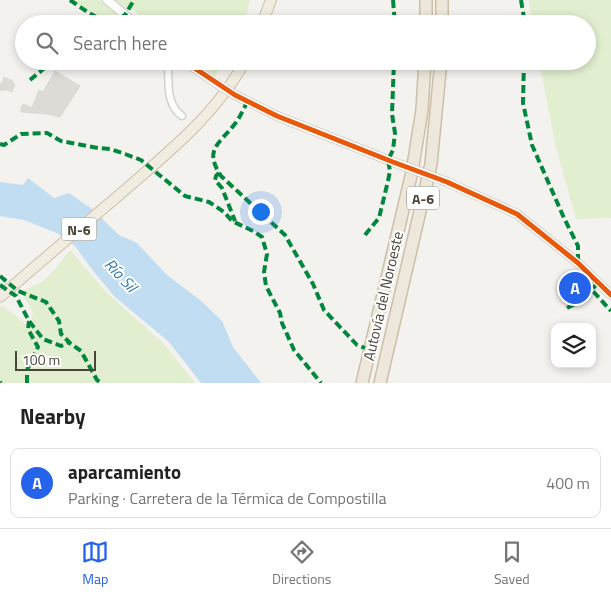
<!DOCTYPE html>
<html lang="en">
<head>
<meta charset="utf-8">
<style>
	:root { --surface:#fff; --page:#f6f6f6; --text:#222; --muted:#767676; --line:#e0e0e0; --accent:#2563eb }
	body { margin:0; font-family:"Titillium Web",sans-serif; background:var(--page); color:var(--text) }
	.controls { position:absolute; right:15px; bottom:15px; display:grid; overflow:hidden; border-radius:10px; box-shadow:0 2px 8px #0003 }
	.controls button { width:45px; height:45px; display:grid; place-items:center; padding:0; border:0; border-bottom:1px solid var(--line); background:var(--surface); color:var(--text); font:25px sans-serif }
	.scale { position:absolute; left:15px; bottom:12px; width:81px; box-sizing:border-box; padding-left:5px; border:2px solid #4b4439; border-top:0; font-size:14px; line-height:18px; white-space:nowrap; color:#4b4439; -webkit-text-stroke:4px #fff; paint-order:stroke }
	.you { position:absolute; left:260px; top:211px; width:18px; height:18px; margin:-12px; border:4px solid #fff; border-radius:50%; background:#1a73e8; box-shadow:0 0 0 8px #1a73e833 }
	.badge { display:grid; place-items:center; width:32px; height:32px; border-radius:50%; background:var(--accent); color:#fff; font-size:16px; font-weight:700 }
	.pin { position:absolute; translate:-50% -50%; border:2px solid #fff; box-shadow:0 1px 5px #0006 }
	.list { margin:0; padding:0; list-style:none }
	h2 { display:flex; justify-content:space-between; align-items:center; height:65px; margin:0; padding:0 20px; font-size:21px }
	h2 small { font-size:16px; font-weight:400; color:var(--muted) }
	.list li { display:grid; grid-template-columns:32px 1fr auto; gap:15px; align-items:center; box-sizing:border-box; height:70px; margin:0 10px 10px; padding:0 10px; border:1px solid var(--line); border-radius:10px }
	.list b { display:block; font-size:19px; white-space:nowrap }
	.list p { margin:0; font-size:16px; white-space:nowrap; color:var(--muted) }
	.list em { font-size:16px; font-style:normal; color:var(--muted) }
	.icon { flex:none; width:28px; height:28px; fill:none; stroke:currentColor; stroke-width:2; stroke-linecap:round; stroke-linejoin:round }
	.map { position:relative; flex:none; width:611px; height:383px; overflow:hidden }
	.search { position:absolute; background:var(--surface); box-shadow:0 2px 8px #0003; left:15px; right:15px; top:15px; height:55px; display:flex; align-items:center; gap:12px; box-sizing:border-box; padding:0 18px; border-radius:28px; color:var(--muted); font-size:19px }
	.sheet { height:145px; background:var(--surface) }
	nav { display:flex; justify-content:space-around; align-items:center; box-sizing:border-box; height:70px; border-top:1px solid var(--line); background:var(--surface); font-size:14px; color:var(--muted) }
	nav a { display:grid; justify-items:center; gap:2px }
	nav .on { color:var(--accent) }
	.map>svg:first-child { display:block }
	.green { fill:#e1eecf }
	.water { fill:#c0ddf1 }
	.building { fill:#dedbd6; stroke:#dcd9d4 }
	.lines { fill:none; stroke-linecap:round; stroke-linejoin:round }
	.minor-casing { stroke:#d2d0cb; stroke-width:9 }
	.tertiary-casing { stroke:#d2d0cb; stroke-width:10 }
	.trunk-casing { stroke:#ccbfa9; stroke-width:12 }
	.motorway-casing { stroke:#ccbfa9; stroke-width:14 }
	.minor { stroke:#fdfdfc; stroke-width:6 }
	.tertiary { stroke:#fdfdfc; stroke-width:8 }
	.trunk { stroke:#f0ece0; stroke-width:10 }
	.motorway { stroke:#ede8db; stroke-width:11 }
	.tertiary-bridge-casing { stroke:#d2d0cb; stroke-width:10; stroke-linecap:butt }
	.tertiary-bridge { stroke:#fdfdfc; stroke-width:8 }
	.quiet { stroke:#00873e; stroke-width:4; stroke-dasharray:8 4; stroke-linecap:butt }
	.cycleway-casing { stroke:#fff; stroke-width:8 }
	.cycleway { stroke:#e8590c; stroke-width:5 }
	.labels { text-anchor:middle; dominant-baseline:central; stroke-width:4; stroke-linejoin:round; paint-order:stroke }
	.shield { fill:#fff; stroke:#817c74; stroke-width:1 }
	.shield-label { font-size:14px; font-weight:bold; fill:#4b4439 }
	.street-label { font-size:15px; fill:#4b4439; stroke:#fff }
	.water-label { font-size:16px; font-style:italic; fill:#2e7ab2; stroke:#fff }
</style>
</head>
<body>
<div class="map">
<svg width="611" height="383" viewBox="0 0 611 383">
	<rect width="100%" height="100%" fill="#f4f2ee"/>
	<g class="green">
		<polygon points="71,0 250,0 244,24 150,24 132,9 103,21"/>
		<polygon points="529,0 611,0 611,218 576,219 556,148 539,61 587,61 587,24 532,24"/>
		<polygon points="197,61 225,61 215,76"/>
		<polygon points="70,250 106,292 163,343 195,383 0,383 0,307 2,305 30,328 33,312 21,292 43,281 57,267"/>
	</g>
	<polygon class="water" points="28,178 54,198 69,193 92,209 119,235 137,243 167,275 200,300 222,321 233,347 261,383 201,383 169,342 115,297 94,272 75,246 59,234 24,220 0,216 0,182 23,185"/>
	<g class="building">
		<polygon points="55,71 80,86 60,117 48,114 21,112 21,107 24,104 32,108 39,90 43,92"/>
		<polygon points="4,77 13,81 12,83 15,84 12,92 5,89 4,91 0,90 0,83 2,84"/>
	</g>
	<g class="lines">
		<defs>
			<path id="minor" d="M168 61C169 80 165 104 182 116"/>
			<g id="tertiary">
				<polyline points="107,0 136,24"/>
				<polyline points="184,61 216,83"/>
				<polyline points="235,95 277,116 393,162"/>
				<polyline points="447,182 517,214 578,263 611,295"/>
			</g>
			<g id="trunk">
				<polyline points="262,24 271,0"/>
				<path d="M0 297C39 263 79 229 118 196 164 156 216 115 245 61"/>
			</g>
			<g id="motorway">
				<polyline points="442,0 442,24"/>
				<polyline points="426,24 426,0"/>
				<polyline points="362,383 412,172 422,110 425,61"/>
				<polyline points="380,383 431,164 441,61"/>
			</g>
		</defs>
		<use href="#minor" class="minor-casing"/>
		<use href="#tertiary" class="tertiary-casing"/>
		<use href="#trunk" class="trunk-casing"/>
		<use href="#motorway" class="motorway-casing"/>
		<use href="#minor" class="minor"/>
		<use href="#tertiary" class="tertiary"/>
		<use href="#trunk" class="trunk"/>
		<use href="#motorway" class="motorway"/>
		<defs>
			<g id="tertiary-bridge">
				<polyline points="216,83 235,95"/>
				<polyline points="393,162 447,182"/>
			</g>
		</defs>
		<use href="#tertiary-bridge" class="tertiary-bridge-casing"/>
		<use href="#tertiary-bridge" class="tertiary-bridge"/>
		<g class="quiet">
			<polyline points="70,0 89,13 109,24"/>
			<polyline points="393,0 395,24"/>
			<polyline points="521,0 525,24"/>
			<polyline points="110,24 125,15 134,0"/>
			<polyline points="524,61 523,103 532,145 564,218 578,246 578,263"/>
			<polyline points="30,80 53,61"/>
			<path d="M248 101C243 109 240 118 234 125 218 145 204 150 221 176L285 235 313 284 324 310 357 345 365 348"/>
			<polyline points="0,144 4,145 21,134 47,133 61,141 98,148 110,149 125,154 141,160 185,196 209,202 224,212 232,221 253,231 262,237 267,254 264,272 266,286 280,313 282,323 294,350 321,383"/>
			<polyline points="219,173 216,176 215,180 222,188 235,221"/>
			<polyline points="365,235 379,218 388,181 390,171 388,160 393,150 395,133 392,114 394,61"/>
			<polyline points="0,276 18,291 46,302 59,321 61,334 71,344 81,351 97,380 101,383"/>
			<path d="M561 280C572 285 580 295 592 290"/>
			<polyline points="598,282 592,290 611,311"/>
			<polyline points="0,285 16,296 29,321 43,339 61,346 69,342"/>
			<polyline points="567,308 573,305 580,291"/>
			<polyline points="0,382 1,383"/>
			<polyline points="27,383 27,370 38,347 28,329 29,321"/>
		</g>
		<defs>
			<polyline id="cycleway" points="184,61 235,95 277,116 393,162 447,182 517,214 578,263 611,295"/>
		</defs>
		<use href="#cycleway" class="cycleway-casing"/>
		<use href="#cycleway" class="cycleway"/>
	</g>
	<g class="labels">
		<g class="shield">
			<rect x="407" y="186.5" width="32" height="23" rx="4"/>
			<rect x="61.5" y="217.5" width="35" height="23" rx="4"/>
		</g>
		<g class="shield-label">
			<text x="423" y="198">A-6</text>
			<text x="79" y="229">N-6</text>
		</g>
		<g class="street-label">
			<text transform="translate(383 296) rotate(-77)">Autovía del Noroeste</text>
		</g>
		<g class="water-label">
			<text transform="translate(121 275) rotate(47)">Río Sil</text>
		</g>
	</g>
</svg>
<div class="controls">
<button><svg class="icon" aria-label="layers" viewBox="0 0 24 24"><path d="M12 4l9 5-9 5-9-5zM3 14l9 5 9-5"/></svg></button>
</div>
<div class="scale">100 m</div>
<div class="you"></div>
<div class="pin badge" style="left:575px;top:288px">A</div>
<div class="search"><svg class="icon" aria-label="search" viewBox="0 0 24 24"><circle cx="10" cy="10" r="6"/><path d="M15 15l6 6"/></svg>Search here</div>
</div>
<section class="sheet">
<h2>Nearby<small></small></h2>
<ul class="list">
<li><span class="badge">A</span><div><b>aparcamiento</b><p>Parking · Carretera de la Térmica de Compostilla</p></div><em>400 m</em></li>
</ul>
</section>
<nav>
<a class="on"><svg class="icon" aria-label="map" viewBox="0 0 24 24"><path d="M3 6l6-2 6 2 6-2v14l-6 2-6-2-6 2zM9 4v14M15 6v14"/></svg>Map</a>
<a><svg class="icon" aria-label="directions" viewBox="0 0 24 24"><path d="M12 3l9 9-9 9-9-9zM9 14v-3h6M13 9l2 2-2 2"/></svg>Directions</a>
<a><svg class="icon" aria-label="saved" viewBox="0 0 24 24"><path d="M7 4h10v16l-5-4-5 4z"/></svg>Saved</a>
</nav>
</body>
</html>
